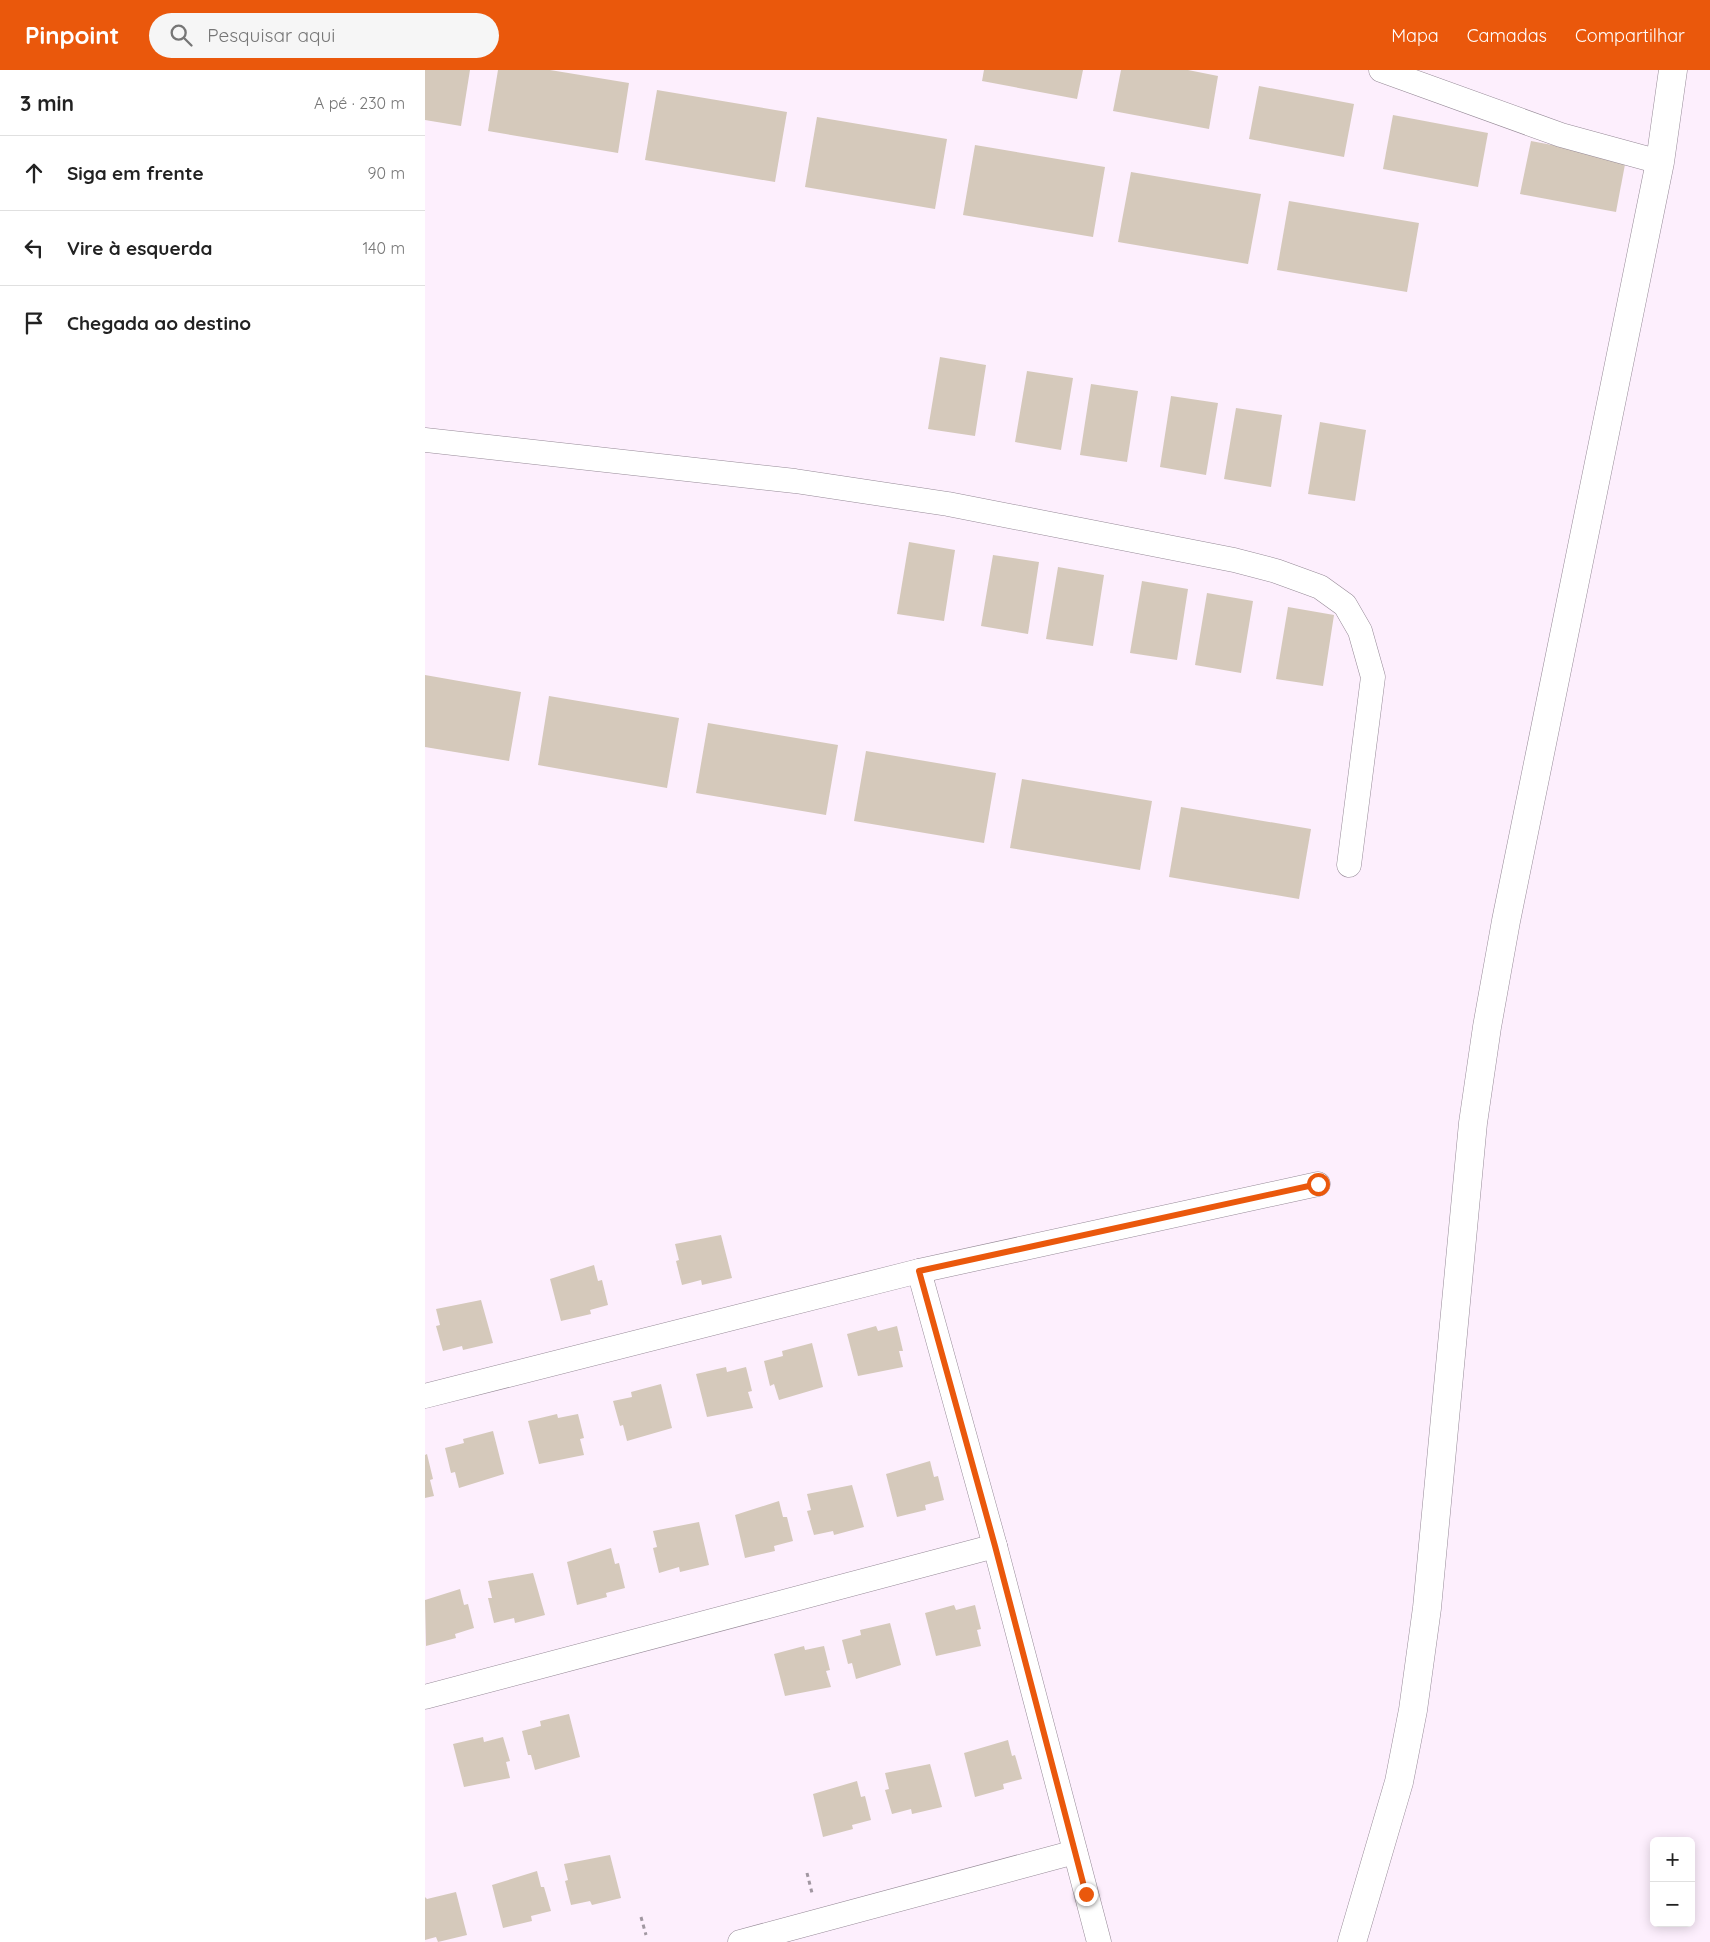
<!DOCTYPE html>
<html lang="pt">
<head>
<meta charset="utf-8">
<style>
	:root { --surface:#fff; --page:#f6f6f6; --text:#222; --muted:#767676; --line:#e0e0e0; --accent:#ea580c }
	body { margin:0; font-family:Quicksand,sans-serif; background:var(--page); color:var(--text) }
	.controls { position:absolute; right:15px; bottom:15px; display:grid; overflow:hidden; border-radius:8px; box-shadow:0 2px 12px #0003 }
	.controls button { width:45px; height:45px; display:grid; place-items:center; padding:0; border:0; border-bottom:1px solid var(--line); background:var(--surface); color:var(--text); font:25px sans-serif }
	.stop { position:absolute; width:15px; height:15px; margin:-11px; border:4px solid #ea580c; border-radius:50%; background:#fff }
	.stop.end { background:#ea580c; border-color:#fff; box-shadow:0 1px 5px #0008 }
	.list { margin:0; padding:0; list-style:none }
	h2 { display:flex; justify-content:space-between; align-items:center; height:65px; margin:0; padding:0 20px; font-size:21px }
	h2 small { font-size:16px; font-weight:400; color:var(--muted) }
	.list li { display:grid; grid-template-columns:32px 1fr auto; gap:15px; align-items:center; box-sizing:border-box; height:75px; padding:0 20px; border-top:1px solid var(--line) }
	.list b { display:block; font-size:19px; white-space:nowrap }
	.list em { font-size:16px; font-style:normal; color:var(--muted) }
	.icon { flex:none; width:28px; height:28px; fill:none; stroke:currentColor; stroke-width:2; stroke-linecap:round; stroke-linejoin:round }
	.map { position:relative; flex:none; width:1285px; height:1872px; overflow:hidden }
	header { display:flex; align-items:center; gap:30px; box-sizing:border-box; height:70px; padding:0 25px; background:var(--accent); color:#fff }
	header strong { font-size:24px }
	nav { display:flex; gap:28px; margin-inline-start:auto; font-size:18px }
	.search { width:350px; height:45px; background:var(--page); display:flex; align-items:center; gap:12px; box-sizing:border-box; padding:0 18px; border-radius:28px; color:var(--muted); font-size:19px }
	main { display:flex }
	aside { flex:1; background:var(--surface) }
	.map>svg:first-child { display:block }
	.building { fill:#d5c9bb }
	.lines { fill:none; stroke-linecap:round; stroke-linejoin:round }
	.minor-casing { stroke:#968a97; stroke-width:25 }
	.tertiary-casing { stroke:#968a97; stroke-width:29 }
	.path { stroke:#a197a1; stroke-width:3; stroke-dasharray:4 4; stroke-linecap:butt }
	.minor { stroke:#fff; stroke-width:24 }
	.tertiary { stroke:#fff; stroke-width:28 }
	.route { stroke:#ea580c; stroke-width:6 }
</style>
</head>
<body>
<header>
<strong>Pinpoint</strong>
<div class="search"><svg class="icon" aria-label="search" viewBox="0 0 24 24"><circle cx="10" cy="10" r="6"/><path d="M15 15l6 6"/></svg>Pesquisar aqui</div>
<nav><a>Mapa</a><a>Camadas</a><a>Compartilhar</a></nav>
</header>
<main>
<aside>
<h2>3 min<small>A pé · 230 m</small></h2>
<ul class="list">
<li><svg class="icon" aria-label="ahead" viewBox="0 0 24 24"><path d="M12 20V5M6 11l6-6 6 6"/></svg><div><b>Siga em frente</b></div><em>90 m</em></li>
<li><svg class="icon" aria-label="left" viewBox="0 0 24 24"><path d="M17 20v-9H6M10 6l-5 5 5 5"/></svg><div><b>Vire à esquerda</b></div><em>140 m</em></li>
<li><svg class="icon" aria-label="arrive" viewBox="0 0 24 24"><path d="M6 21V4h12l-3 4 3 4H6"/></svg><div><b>Chegada ao destino</b></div></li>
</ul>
</aside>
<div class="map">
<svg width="1285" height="1872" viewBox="0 0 1285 1872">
	<rect width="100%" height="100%" fill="#fdeffd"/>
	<g class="building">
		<polygon points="0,0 45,0 36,56 0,50"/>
		<polygon points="73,0 125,0 204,13 193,83 63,61"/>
		<polygon points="559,0 658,0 652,29 557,11"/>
		<polygon points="696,0 763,0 793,6 784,59 688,41"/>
		<polygon points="834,16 929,34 919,87 824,69"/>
		<polygon points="232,20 362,42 350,112 220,90"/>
		<polygon points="968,45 1063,63 1053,117 958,99"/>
		<polygon points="392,47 522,69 510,139 380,117"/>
		<polygon points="1106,71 1201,89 1191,142 1095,124"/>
		<polygon points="550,75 680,97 668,167 538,145"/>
		<polygon points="706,102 836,124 823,194 693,172"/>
		<polygon points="864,131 994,153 982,222 852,200"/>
		<polygon points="515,287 561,295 550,366 503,359"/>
		<polygon points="602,301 648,308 636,380 590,372"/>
		<polygon points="666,314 713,321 702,392 655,385"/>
		<polygon points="746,326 793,333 781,405 735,397"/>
		<polygon points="811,338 857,345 846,417 799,409"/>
		<polygon points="895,352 941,360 930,431 883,424"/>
		<polygon points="484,472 530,480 519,551 472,544"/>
		<polygon points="568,485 614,492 603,564 556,556"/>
		<polygon points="633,497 679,505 668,576 621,569"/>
		<polygon points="717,511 763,519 752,590 705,583"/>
		<polygon points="782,523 828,531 816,603 770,595"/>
		<polygon points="863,537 909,545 898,616 851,609"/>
		<polygon points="0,605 96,622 84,691 0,677"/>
		<polygon points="124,626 254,648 242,718 113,695"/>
		<polygon points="283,653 413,675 401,745 271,723"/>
		<polygon points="441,681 571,703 559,773 429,751"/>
		<polygon points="597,709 727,731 715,800 585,778"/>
		<polygon points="756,737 886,759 874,829 744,807"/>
		<polygon points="296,1165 307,1208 277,1215 276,1210 257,1215 251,1191 254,1190 250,1174"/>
		<polygon points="169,1195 173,1211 177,1210 183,1235 165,1240 166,1244 136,1251 125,1209"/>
		<polygon points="56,1230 68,1273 38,1280 37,1276 18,1281 11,1256 15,1255 11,1239"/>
		<polygon points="451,1256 453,1261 472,1256 478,1281 474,1281 478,1297 433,1306 422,1264"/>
		<polygon points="387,1273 398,1317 354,1330 349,1314 345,1316 339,1291 358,1286 357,1281"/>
		<polygon points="301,1297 302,1302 321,1297 327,1321 323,1322 328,1338 282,1347 271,1304"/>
		<polygon points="236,1314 247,1358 202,1371 198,1355 195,1356 188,1331 207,1327 206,1322"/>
		<polygon points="132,1344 133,1348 153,1344 159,1368 155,1369 159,1385 114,1394 103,1351"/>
		<polygon points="68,1361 79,1404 34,1418 30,1402 26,1403 20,1378 39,1373 38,1369"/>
		<polygon points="2,1384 8,1409 5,1410 9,1426 0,1428 0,1385"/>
		<polygon points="505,1391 509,1407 513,1406 519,1430 500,1435 501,1440 472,1447 461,1404"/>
		<polygon points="427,1415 439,1457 409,1465 408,1461 389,1465 382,1441 386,1440 382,1424"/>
		<polygon points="354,1431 358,1447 362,1447 368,1471 349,1476 350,1481 320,1488 310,1445"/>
		<polygon points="274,1452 284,1495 255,1502 254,1497 234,1503 228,1478 232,1477 228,1461"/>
		<polygon points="186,1478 190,1494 194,1493 200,1518 181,1523 182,1527 152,1535 142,1492"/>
		<polygon points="108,1503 120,1545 90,1553 89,1548 69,1553 63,1528 67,1528 63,1511"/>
		<polygon points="35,1519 39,1535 43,1534 49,1558 30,1564 31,1568 1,1576 0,1530"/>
		<polygon points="529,1535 531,1540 550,1535 556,1559 552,1560 556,1576 511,1586 500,1543"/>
		<polygon points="465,1553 476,1595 431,1609 427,1593 423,1594 417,1570 436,1565 435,1560"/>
		<polygon points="379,1576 380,1580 399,1576 405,1600 401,1601 406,1617 360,1626 349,1584"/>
		<polygon points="144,1644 155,1687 110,1700 106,1685 103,1685 97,1661 116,1656 115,1651"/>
		<polygon points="58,1667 59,1672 78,1667 85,1691 81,1692 85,1708 39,1717 28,1674"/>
		<polygon points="583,1670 587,1686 590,1685 597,1709 578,1714 579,1719 550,1727 539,1683"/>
		<polygon points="505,1694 517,1737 487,1744 486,1739 467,1744 460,1720 464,1719 460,1703"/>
		<polygon points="432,1711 436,1727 440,1726 446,1750 427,1755 428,1759 398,1767 388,1724"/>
		<polygon points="185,1785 196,1828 167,1835 165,1831 146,1835 140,1811 143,1810 139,1794"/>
		<polygon points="112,1801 116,1817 119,1817 126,1841 106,1846 107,1851 78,1858 67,1815"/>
		<polygon points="31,1822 42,1865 13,1872 11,1867 0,1870 0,1827 2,1829"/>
	</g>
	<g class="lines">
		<defs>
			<g id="minor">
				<polyline points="956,0 1136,65 1235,92"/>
				<polyline points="0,370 370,411 523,434 809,490 851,501 895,517 920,535 935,561 948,607 924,795"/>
				<polyline points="494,1201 570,1476 674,1872"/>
				<polyline points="0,1326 494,1201 893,1114"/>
				<polyline points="0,1627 570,1476"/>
				<polyline points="315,1872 650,1782"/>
			</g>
			<polyline id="tertiary" points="927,1872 974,1712 988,1640 1002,1538 1048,1053 1062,957 1081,851 1235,92 1248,0"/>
		</defs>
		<use href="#minor" class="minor-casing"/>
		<use href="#tertiary" class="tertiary-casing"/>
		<g class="path">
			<polyline points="382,1803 387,1823"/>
			<polyline points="216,1847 221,1865"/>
		</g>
		<use href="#minor" class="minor"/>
		<use href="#tertiary" class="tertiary"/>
	</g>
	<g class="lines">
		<polyline class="route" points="661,1824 570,1476 494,1201 893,1114"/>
	</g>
</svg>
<div class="controls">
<button>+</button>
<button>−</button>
</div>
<div class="stop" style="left:893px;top:1114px"></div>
<div class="stop end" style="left:661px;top:1824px"></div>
</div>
</main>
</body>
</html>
